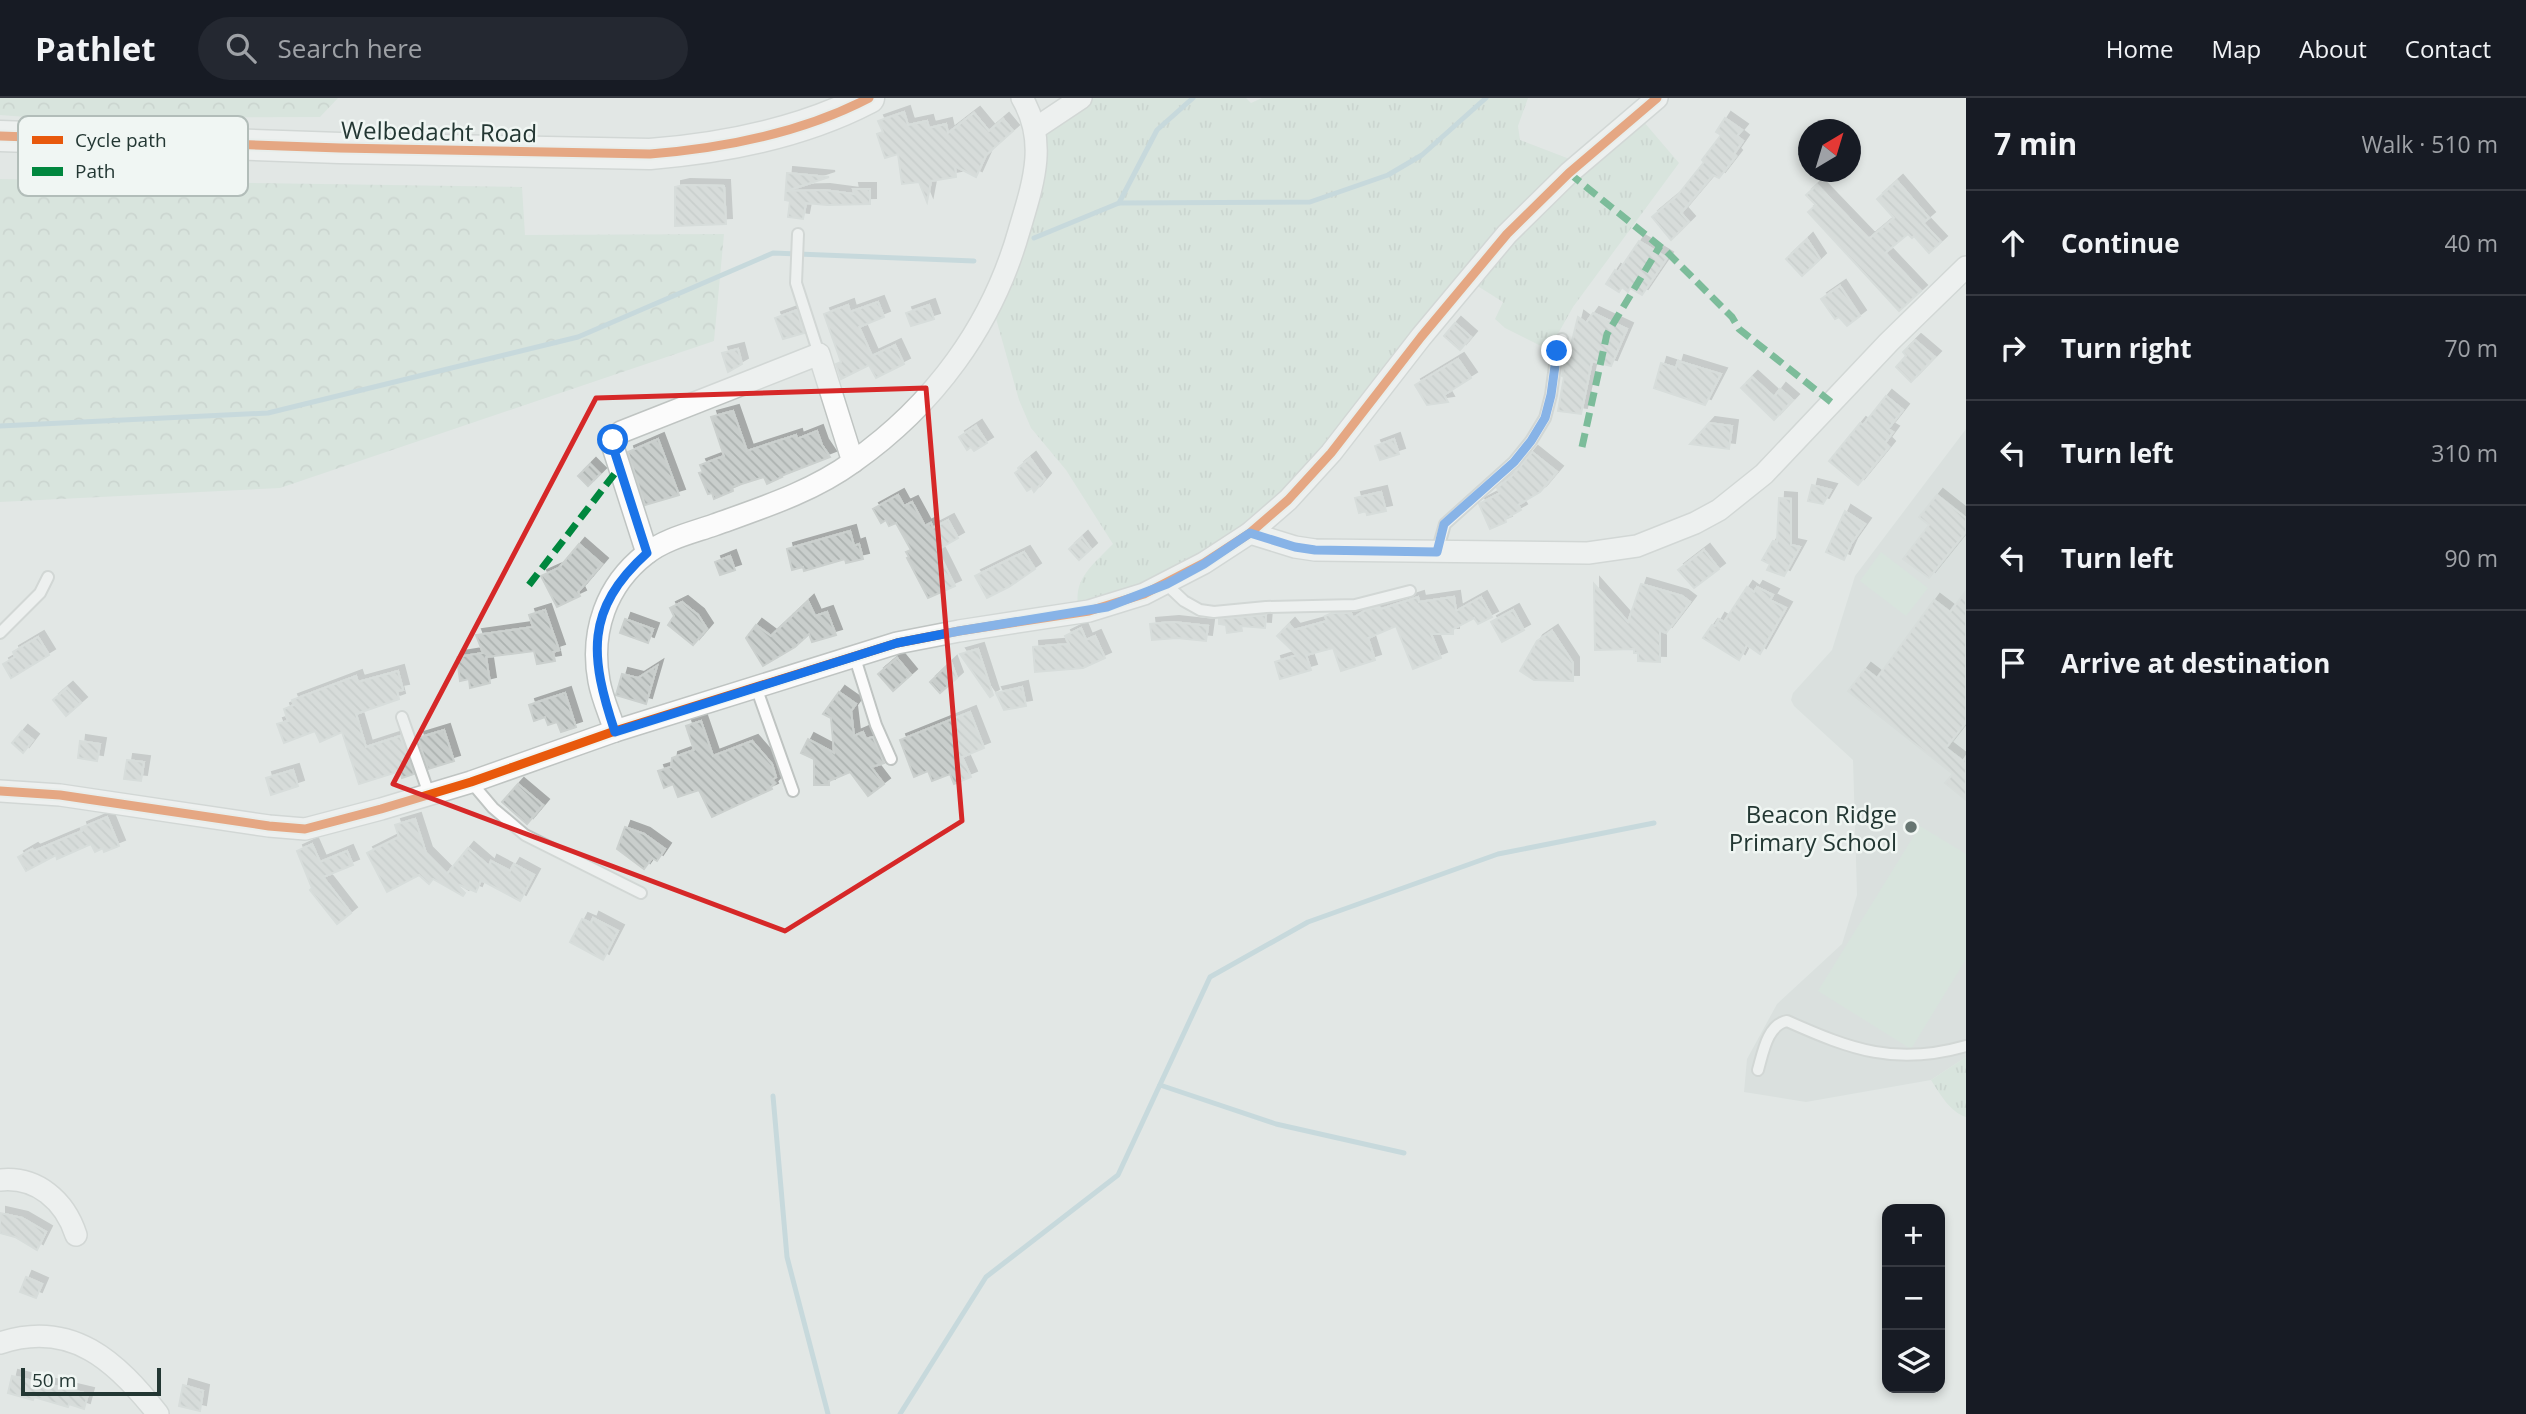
<!DOCTYPE html>
<html lang="en">
<head>
<meta charset="utf-8">
<style>
	:root { --surface:#171b24; --page:#242831; --text:#f1f3f6; --muted:#9ea1a6; --line:#363941 }
	body { margin:0; font-family:"Open Sans",sans-serif; background:var(--page); color:var(--text) }
	.controls { position:absolute; right:21px; bottom:21px; display:grid; overflow:hidden; border-radius:14px; box-shadow:0 4px 10px #0003 }
	.controls button { width:63px; height:63px; display:grid; place-items:center; padding:0; border:0; border-bottom:2px solid var(--line); background:var(--surface); color:var(--text); font:35px sans-serif }
	.compass { position:absolute; left:1798px; top:21px; width:63px; height:63px; border-radius:50%; background:var(--surface); box-shadow:0 4px 10px #0003; rotate:38deg }
	.scale { position:absolute; left:21px; bottom:18px; width:140px; box-sizing:border-box; padding-left:7px; border:4px solid #233733; border-top:0; font-size:19px; line-height:24px; white-space:nowrap; color:#233733; -webkit-text-stroke:5px #f0f6f3; paint-order:stroke }
	.stop { position:absolute; width:21px; height:21px; margin:-16px; border:5px solid #1a73e8; border-radius:50%; background:#fff }
	.stop.end { background:#1a73e8; border-color:#fff; box-shadow:0 2px 7px #0008 }
	.list { margin:0; padding:0; list-style:none }
	h2 { display:flex; justify-content:space-between; align-items:center; height:91px; margin:0; padding:0 28px; font-size:30px }
	h2 small { font-size:23px; font-weight:400; color:var(--muted) }
	.list li { display:grid; grid-template-columns:46px 1fr auto; gap:21px; align-items:center; box-sizing:border-box; height:105px; padding:0 28px; border-top:2px solid var(--line) }
	.list b { display:block; font-size:26px; white-space:nowrap }
	.list em { font-size:23px; font-style:normal; color:var(--muted) }
	.icon { flex:none; width:38px; height:38px; fill:none; stroke:currentColor; stroke-width:2; stroke-linecap:round; stroke-linejoin:round }
	.map { position:relative; flex:none; width:1966px; height:1316px; overflow:hidden }
	header { display:flex; align-items:center; gap:42px; box-sizing:border-box; height:98px; padding:0 35px; background:var(--surface); border-bottom:2px solid var(--line) }
	header strong { font-size:33px }
	nav { display:flex; gap:38px; margin-inline-start:auto; font-size:24px }
	.search { width:490px; height:63px; background:var(--page); display:flex; align-items:center; gap:18px; box-sizing:border-box; padding:0 24px; border-radius:38px; color:var(--muted); font-size:26px }
	main { display:flex }
	aside { flex:1; background:var(--surface) }
	.map>svg:first-child { display:block }
	.built { fill:#d0d8d5 }
	.grass { fill:url(#grass-tufts) }
	.forest { fill:url(#forest-crowns) }
	.garden { fill:#cddfd3 }
	.lines { fill:none; stroke-linecap:round; stroke-linejoin:round }
	.stream { stroke:#a7c8d1; stroke-width:5 }
	.building { fill:url(#building-back-hatch); stroke:#cbd0ce; stroke-width:2; filter:url(#shadow) }
	.lane-casing { stroke:#bfc4c2; stroke-width:14 }
	.street-casing { stroke:#bfc4c2; stroke-width:24 }
	.secondary-casing { stroke:#bfc4c2; stroke-width:33 }
	.lane { stroke:#fbfbfb; stroke-width:10 }
	.street { stroke:#fbfbfb; stroke-width:21 }
	.secondary { stroke:#fbfbfb; stroke-width:30 }
	.quiet { stroke:#00873e; stroke-width:7; stroke-dasharray:14 7; stroke-linecap:butt }
	.cycleway-casing { stroke:#f0f6f3; stroke-width:13 }
	.cycleway { stroke:#e8590c; stroke-width:9 }
	.route { stroke:#1a73e8; stroke-width:9 }
	.marked { fill:none; stroke:#d62828; stroke-width:5; stroke-linejoin:round }
	.poi-dot { fill:#667571; stroke:#f0f6f3; stroke-width:2.5 }
	.labels { text-anchor:middle; dominant-baseline:central; stroke-width:5; stroke-linejoin:round; paint-order:stroke }
	.street-label { font-size:24px; fill:#233733; stroke:#f0f6f3 }
	.poi-label { font-size:24px; fill:#233733; stroke:#f0f6f3; text-anchor:end }
	.key { fill:#f0f6f3; stroke:#b2bdb9; stroke-width:2 }
	.key-label { font-size:19px; fill:#233733 }
</style>
</head>
<body>
<header>
<strong>Pathlet</strong>
<div class="search"><svg class="icon" aria-label="search" viewBox="0 0 24 24"><circle cx="10" cy="10" r="6"/><path d="M15 15l6 6"/></svg>Search here</div>
<nav><a>Home</a><a>Map</a><a>About</a><a>Contact</a></nav>
</header>
<main>
<div class="map">
<svg width="1966" height="1316" viewBox="0 0 1966 1316">
	<defs>
		<pattern id="grass-tufts" width="24" height="20" patternUnits="userSpaceOnUse" patternTransform="scale(1.75)"><rect width="24" height="20" fill="#cddfd3"/><path d="M3 7l-1-3M5 7V3M7 7l1-3M15 17l-1-3M17 17v-4M19 17l1-3" fill="none" stroke="#b0c0b6"/></pattern>
		<pattern id="forest-crowns" width="20" height="18" patternUnits="userSpaceOnUse" patternTransform="scale(1.75)"><rect width="20" height="18" fill="#cddfd3"/><path d="M2 6a3 3 0 1 1 6 0M12 15a3 3 0 1 1 6 0" fill="none" stroke="#b0c0b6"/></pattern>
		<pattern id="building-back-hatch" width="6" height="6" patternUnits="userSpaceOnUse" patternTransform="scale(1.75)"><rect width="6" height="6" fill="#c9cecc"/><path d="M-1 5l2 2M0 0l6 6M5-1l2 2" fill="none" stroke="#acb2b0"/></pattern>
		<filter id="shadow"><feDropShadow dx="6" dy="-6" stdDeviation="0" flood-color="#0004"/></filter>
	</defs>
	<rect width="100%" height="100%" fill="#e2e7e5"/>
	<polygon class="built" points="1966,331 1966,959 1931,982 1806,1004 1744,994 1747,961 1777,906 1842,846 1857,797 1853,662 1794,608 1791,602 1793,595 1832,552 1855,478"/>
	<g class="grass">
		<path d="M1086 0H1246L1251 5 1262 0H1528L1518 28 1520 42 1580 65 1638 17 1679 65 1573 209 1549 252 1505 230 1495 221 1503 204 1468 182 1250 437 1080 516C1070 482 1092 468 1113 446L1066 372 1031 330 1019 302 993 210 1037 31Z"/>
		<path d="M1966 959V1019C1950 1014 1940 996 1931 982Z"/>
	</g>
	<g class="forest">
		<polygon points="0,0 338,0 320,19 39,20 0,17"/>
		<polygon points="0,81 522,89 525,137 724,136 714,243 280,390 0,404"/>
	</g>
	<g class="garden">
		<polygon points="1881,454 1928,490 1906,518 1860,483"/>
		<polygon points="1920,728 1966,756 1966,861 1911,951 1818,893"/>
	</g>
	<g class="lines">
		<g class="stream">
			<polyline points="1119,105 1310,104 1388,77 1422,57 1486,0"/>
			<polyline points="1034,140 1119,105 1157,32 1193,0"/>
			<polyline points="0,328 268,315 578,239 773,155 974,163"/>
			<polyline points="1160,987 1276,1026 1404,1055"/>
			<polyline points="773,998 787,1159 828,1316"/>
			<polyline points="900,1316 986,1179 1118,1077 1210,879 1308,824 1498,756 1654,725"/>
		</g>
	</g>
	<g class="building">
		<polygon points="904,14 908,27 927,23 929,30 946,26 948,35 974,15 989,33 1003,21 1013,33 986,57 976,79 955,68 956,79 931,83 927,104 919,84 902,86 898,56 885,60 877,36 883,34 878,23"/>
		<polygon points="1725,20 1742,32 1737,38 1743,43 1734,56 1736,58 1719,80 1713,77 1681,115 1689,124 1671,142 1652,119 1677,98 1704,64 1702,62 1721,37 1716,34"/>
		<polygon points="787,75 829,79 786,93 824,92 854,96 853,91 870,91 870,106 827,107 806,105 803,121 788,119 790,103 785,102"/>
		<polygon points="1897,83 1929,120 1923,125 1941,144 1929,155 1914,138 1912,140 1908,136 1885,155 1921,193 1899,213 1808,114 1816,107 1806,97 1817,87 1868,140 1870,140 1894,120 1877,101"/>
		<polygon points="684,87 724,88 726,126 675,128 675,89"/>
		<polygon points="1807,141 1820,161 1802,178 1786,161"/>
		<polygon points="1639,143 1667,160 1642,197 1630,190 1628,194 1622,189 1619,194 1606,186 1615,172 1618,174"/>
		<polygon points="1840,188 1860,218 1847,228 1839,219 1835,221 1821,201"/>
		<polygon points="878,204 884,219 859,229 872,258 895,247 904,266 876,280 869,267 841,281 836,266 841,264 824,216 848,207 850,214"/>
		<polygon points="929,207 934,221 911,228 906,215"/>
		<polygon points="797,212 804,235 783,241 775,220"/>
		<polygon points="1593,215 1627,231 1611,268 1592,263 1581,316 1558,313 1564,279 1562,278 1564,263 1567,263 1578,219 1586,225"/>
		<polygon points="1455,225 1471,239 1460,252 1444,238"/>
		<polygon points="1915,242 1935,259 1911,284 1896,269 1906,258 1903,254"/>
		<polygon points="738,251 742,266 728,274 722,255"/>
		<polygon points="1458,261 1471,280 1444,297 1448,304 1427,307 1415,287"/>
		<polygon points="1678,263 1721,276 1705,307 1654,290 1661,265 1676,270"/>
		<polygon points="1752,279 1774,299 1780,291 1793,302 1774,322 1741,290"/>
		<polygon points="1886,298 1903,312 1888,331 1893,334 1885,345 1889,349 1858,387 1829,363 1860,325 1863,327"/>
		<polygon points="733,313 747,353 796,337 797,341 817,333 822,347 830,359 781,378 782,379 767,386 764,379 732,389 733,393 714,401 712,395 708,396 699,375 703,374 700,367 724,358 711,319"/>
		<polygon points="1709,325 1732,328 1729,351 1690,346"/>
		<polygon points="976,328 987,345 974,353 971,349 967,352 959,339"/>
		<polygon points="658,341 679,397 645,407 628,354"/>
		<polygon points="1394,341 1399,356 1380,362 1375,348"/>
		<polygon points="1532,354 1557,374 1540,394 1518,407 1521,412 1505,421 1506,424 1490,431 1479,406 1500,395 1497,390 1514,376"/>
		<polygon points="1030,360 1045,381 1034,394 1032,390 1027,393 1015,375 1019,372 1018,370"/>
		<polygon points="590,366 600,376 588,388 578,378"/>
		<polygon points="1812,387 1831,392 1823,406 1808,403"/>
		<polygon points="1381,394 1386,413 1367,417 1366,413 1359,415 1355,400"/>
		<polygon points="898,397 904,408 912,404 925,428 931,425 933,430 948,422 958,440 937,452 955,488 928,500 907,460 909,459 906,454 911,452 896,425 889,428 886,422 881,425 873,411"/>
		<polygon points="1937,397 1966,420 1966,434 1929,480 1903,461 1929,427 1919,419"/>
		<polygon points="1779,400 1791,401 1791,447 1800,449 1784,478 1767,472 1770,466 1762,462 1773,443 1777,444"/>
		<polygon points="1845,413 1865,426 1851,446 1844,462 1826,454"/>
		<polygon points="850,433 854,448 859,446 863,461 846,465 845,461 804,473 803,469 792,472 787,451"/>
		<polygon points="1082,439 1091,451 1079,462 1069,451"/>
		<polygon points="579,446 602,466 578,494 580,498 557,509 541,478 559,470"/>
		<polygon points="1704,452 1719,471 1694,490 1678,472"/>
		<polygon points="1024,454 1035,471 1009,489 987,500 975,478"/>
		<polygon points="730,458 735,472 720,477 715,464"/>
		<polygon points="1594,486 1628,524 1641,486 1682,498 1690,504 1666,535 1660,532 1660,564 1638,563 1638,555 1634,555 1634,551 1595,552"/>
		<polygon points="1747,489 1754,494 1757,489 1773,497 1770,502 1786,510 1760,556 1747,547 1739,562 1703,540 1712,527 1715,528 1719,521 1724,524"/>
		<polygon points="1966,493 1966,624 1946,650 1963,663 1966,659 1966,702 1945,685 1953,676 1848,593 1865,571 1877,580 1934,502 1950,514"/>
		<polygon points="1418,499 1419,504 1454,499 1456,513 1481,499 1492,519 1478,526 1474,520 1453,531 1453,536 1431,536 1441,560 1413,571 1396,528 1368,540 1375,562 1341,573 1333,550 1306,557 1311,572 1280,581 1275,564 1297,557 1277,538 1289,526 1294,532 1327,523 1325,518 1332,515 1351,515 1353,520 1366,512 1379,509 1381,511"/>
		<polygon points="808,503 815,518 827,514 836,537 812,544 809,536 795,549 763,568 746,540 756,527 771,538"/>
		<polygon points="682,504 698,517 707,531 693,547 668,527 674,518 670,510"/>
		<polygon points="545,512 559,552 553,554 555,563 537,566 534,553 486,559 490,585 470,590 469,581 460,583 457,559 483,555 476,537 533,529 529,517"/>
		<polygon points="1513,512 1524,532 1502,544 1491,524"/>
		<polygon points="1266,517 1265,530 1241,528 1242,533 1227,535 1226,527 1219,526 1219,521"/>
		<polygon points="625,521 653,531 648,545 620,535"/>
		<polygon points="1173,524 1208,528 1206,543 1177,540 1152,542 1150,526"/>
		<polygon points="1081,530 1086,542 1095,538 1105,560 1083,570 1035,574 1033,549 1069,546 1065,538"/>
		<polygon points="1552,533 1573,565 1573,583 1534,582 1520,573 1537,543"/>
		<polygon points="38,539 49,557 11,580 3,566 15,559 13,554"/>
		<polygon points="978,551 993,597 990,599 960,556"/>
		<polygon points="897,560 911,577 893,593 878,576"/>
		<polygon points="951,564 957,580 940,595 930,584"/>
		<polygon points="657,568 646,606 616,597 622,576 638,580"/>
		<polygon points="398,573 403,592 397,593 399,601 356,616 366,649 400,638 414,676 402,680 400,673 359,686 342,634 320,644 315,633 284,645 277,626 288,623 284,611 294,607 292,602 356,578 358,584"/>
		<polygon points="1022,589 1026,608 1004,612 996,595"/>
		<polygon points="67,590 81,605 66,618 53,602"/>
		<polygon points="839,594 856,606 851,613 854,638 863,634 866,641 873,639 884,665 871,669 884,686 868,698 850,674 829,683 829,687 814,687 814,661 801,655 808,641 834,655 831,620 823,616"/>
		<polygon points="565,595 576,629 561,634 557,624 548,627 545,619 534,623 529,607"/>
		<polygon points="970,614 984,650 962,659 971,679 954,686 950,676 932,683 928,673 914,679 900,642"/>
		<polygon points="701,623 713,658 752,643 772,666 776,679 772,682 775,685 771,689 772,691 712,719 699,692 678,699 673,686 664,690 658,673 671,669 672,660 694,652 686,628"/>
		<polygon points="444,632 454,663 428,671 418,640"/>
		<polygon points="22,633 33,642 23,655 12,645"/>
		<polygon points="80,643 100,646 97,663 78,660"/>
		<polygon points="127,662 144,664 141,683 124,681"/>
		<polygon points="293,672 298,688 271,697 266,680"/>
		<polygon points="518,686 543,707 527,726 502,704"/>
		<polygon points="107,719 119,748 104,754 103,750 95,754 91,746 57,761 56,757 26,773 18,759 32,751 34,753 82,733 81,730"/>
		<polygon points="415,721 426,755 447,776 468,750 489,768 491,763 510,773 514,766 534,777 520,803 481,782 476,794 460,787 459,789 465,795 463,798 433,781 429,786 419,777 387,794 367,755 399,739 395,727"/>
		<polygon points="625,729 644,736 665,751 657,763 652,760 644,771 617,751"/>
		<polygon points="312,746 320,764 347,753 353,767 323,779 351,815 337,826 310,792 312,790 297,753"/>
		<polygon points="593,820 618,833 603,862 570,844 582,821 591,825"/>
		<polygon points="0,1115 22,1120 46,1134 37,1152 15,1139 0,1135"/>
		<polygon points="26,1179 42,1186 36,1200 20,1194"/>
		<polygon points="12,1278 88,1296 84,1311 69,1306 68,1309 34,1299 33,1302 8,1295"/>
		<polygon points="183,1287 203,1293 200,1313 179,1308"/>
	</g>
	<g class="lines">
		<defs>
			<g id="lane">
				<polyline points="798,136 796,185 819,256"/>
				<polyline points="1437,454 1445,426 1514,364 1531,343 1545,320 1551,297 1557,253 1562,241"/>
				<polyline points="1166,486 1184,503 1200,512 1214,514 1266,509 1355,507 1410,493"/>
				<polyline points="0,535 40,495 48,479"/>
				<polyline points="854,557 876,627 891,661"/>
				<polyline points="756,589 793,693"/>
				<polyline points="402,619 429,696"/>
				<polyline points="471,684 493,710 525,737 641,795"/>
				<path d="M1758 972C1763 955 1767 927 1787 923 1852 952 1896 968 1966 948"/>
			</g>
			<g id="street">
				<polyline points="1036,30 1081,0"/>
				<polyline points="1250,435 1295,449 1315,452 1588,455 1637,448 1695,425 1719,412 1764,376 1889,244 1966,169"/>
				<polyline points="647,455 613,349 613,342 621,334 819,256 853,364"/>
				<path d="M615 633C610 617 602 600 599 583 590 534 606 487 646 456 665 441 691 435 714 427 761 410 812 394 853 364 934 307 992 228 1019 133 1033 86 1048 44 1022 0"/>
				<polyline points="0,693 60,697 269,728 305,731 381,711 471,684 615,633 897,545 959,533 1089,513 1144,496 1204,465 1250,435 1288,402 1331,355 1421,239 1507,136 1569,75 1657,0"/>
				<path d="M0 1082C37 1078 65 1103 76 1137"/>
				<path d="M0 1245C72 1221 117 1264 158 1316"/>
			</g>
			<path id="secondary" d="M0 38 340 50 650 56C725 50 802 35 869 0"/>
		</defs>
		<use href="#lane" class="lane-casing"/>
		<use href="#street" class="street-casing"/>
		<use href="#secondary" class="secondary-casing"/>
		<use href="#lane" class="lane"/>
		<use href="#street" class="street"/>
		<use href="#secondary" class="secondary"/>
		<g class="quiet">
			<polyline points="1569,75 1667,154 1732,219 1739,231 1831,304"/>
			<polyline points="1582,349 1607,236 1660,148"/>
			<polyline points="529,487 619,370"/>
		</g>
		<defs>
			<g id="cycleway">
				<path d="M0 38 340 50 650 56C725 50 802 35 869 0"/>
				<polyline points="0,693 60,697 269,728 305,731 381,711 471,684 615,633 897,545 959,533 1089,513 1144,496 1204,465 1250,435 1288,402 1331,355 1421,239 1507,136 1569,75 1657,0"/>
			</g>
		</defs>
		<use href="#cycleway" class="cycleway-casing"/>
		<use href="#cycleway" class="cycleway"/>
	</g>
	<g class="lines">
		<path class="route" d="M613 342V349L647 455C584 512 590 559 615 634L897 545 959 533 1107 509 1167 486 1204 466 1250 435 1295 449 1315 452 1437 454 1444 426 1514 364 1531 343 1545 320 1551 297 1557 253"/>
	</g>
	<path d="M0 0H1966V1316H0ZM926 290 962 723 785 833 393 686 596 300Z" fill="#e2e7e5" fill-opacity=".55" fill-rule="evenodd"/>
	<path class="marked" d="M926 290 962 723 785 833 393 686 596 300Z"/>
	<circle class="poi-dot" cx="1911" cy="729" r="7"/>
	<g class="labels">
		<g class="street-label">
			<text transform="translate(439 33) rotate(1)">Welbedacht Road</text>
		</g>
		<g class="poi-label">
			<text x="1897" y="715">Beacon Ridge<tspan x="1897" dy="28">Primary School</tspan></text>
		</g>
	</g>
	<rect x="18" y="18" width="230" height="80" rx="10" class="key"/>
	<rect x="32" y="38" width="31" height="8" fill="#e8590c"/>
	<rect x="32" y="69" width="31" height="9" fill="#00873e"/>
	<g class="key-label">
		<text x="75" y="49">Cycle path</text>
		<text x="75" y="80">Path</text>
	</g>
</svg>
<div class="controls">
<button>+</button>
<button>−</button>
<button><svg class="icon" aria-label="layers" viewBox="0 0 24 24"><path d="M12 4l9 5-9 5-9-5zM3 14l9 5 9-5"/></svg></button>
</div>
<svg class="compass" viewBox="-18 -18 36 36"><path d="M0-13l5 13h-10z" fill="#e53935"/><path d="M0 13l5-13h-10z" fill="#9ea1a6"/></svg>
<div class="scale">50 m</div>
<div class="stop" style="left:613px;top:342px"></div>
<div class="stop end" style="left:1557px;top:253px"></div>
</div>
<aside>
<h2>7 min<small>Walk · 510 m</small></h2>
<ul class="list">
<li><svg class="icon" aria-label="ahead" viewBox="0 0 24 24"><path d="M12 20V5M6 11l6-6 6 6"/></svg><div><b>Continue</b></div><em>40 m</em></li>
<li><svg class="icon" aria-label="right" viewBox="0 0 24 24"><path d="M7 20v-9h11M14 6l5 5-5 5"/></svg><div><b>Turn right</b></div><em>70 m</em></li>
<li><svg class="icon" aria-label="left" viewBox="0 0 24 24"><path d="M17 20v-9H6M10 6l-5 5 5 5"/></svg><div><b>Turn left</b></div><em>310 m</em></li>
<li><svg class="icon" aria-label="left" viewBox="0 0 24 24"><path d="M17 20v-9H6M10 6l-5 5 5 5"/></svg><div><b>Turn left</b></div><em>90 m</em></li>
<li><svg class="icon" aria-label="arrive" viewBox="0 0 24 24"><path d="M6 21V4h12l-3 4 3 4H6"/></svg><div><b>Arrive at destination</b></div></li>
</ul>
</aside>
</main>
</body>
</html>
